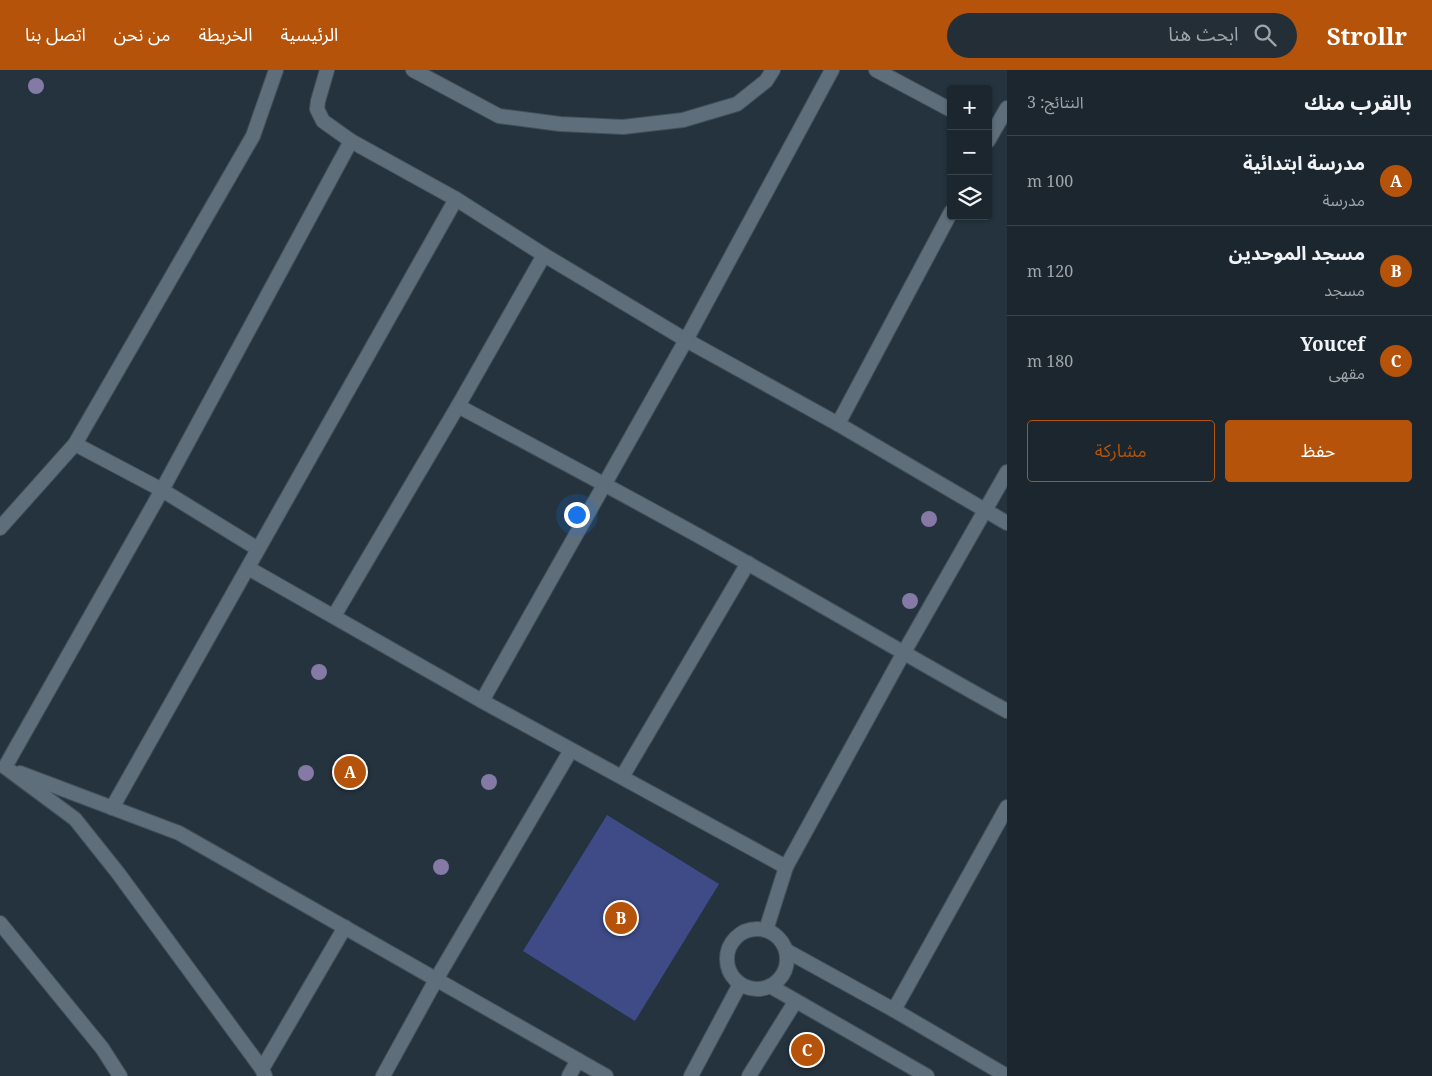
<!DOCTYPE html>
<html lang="ar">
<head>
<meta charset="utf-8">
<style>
	:root { --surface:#1b262e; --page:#242e36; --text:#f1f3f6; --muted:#a0a5aa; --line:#39434a; --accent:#b45309 }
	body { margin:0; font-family:"Noto Serif","Noto Sans Arabic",serif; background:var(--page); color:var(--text); direction:rtl }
	.controls { position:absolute; right:15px; top:15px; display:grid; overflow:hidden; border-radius:5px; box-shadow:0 1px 4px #0004 }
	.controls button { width:45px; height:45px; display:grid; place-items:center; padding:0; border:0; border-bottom:1px solid var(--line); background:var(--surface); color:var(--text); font:25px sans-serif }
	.you { position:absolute; left:576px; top:444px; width:18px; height:18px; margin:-12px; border:4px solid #fff; border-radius:50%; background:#1a73e8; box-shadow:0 0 0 8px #1a73e833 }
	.badge { display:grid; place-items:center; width:32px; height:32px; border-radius:50%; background:var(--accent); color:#fff; font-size:16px; font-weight:700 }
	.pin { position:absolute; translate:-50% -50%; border:2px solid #fff; box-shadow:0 1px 5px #0006 }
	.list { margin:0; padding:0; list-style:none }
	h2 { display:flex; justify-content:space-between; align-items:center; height:65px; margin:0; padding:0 20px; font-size:21px }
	h2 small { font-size:16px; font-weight:400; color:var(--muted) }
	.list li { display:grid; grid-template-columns:32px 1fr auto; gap:15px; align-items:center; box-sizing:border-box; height:90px; padding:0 20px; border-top:1px solid var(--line) }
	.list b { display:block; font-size:19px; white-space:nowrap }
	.list p { margin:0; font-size:16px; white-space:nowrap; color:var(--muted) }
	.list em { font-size:16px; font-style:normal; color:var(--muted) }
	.actions { display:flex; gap:10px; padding:15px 20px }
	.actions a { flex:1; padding:11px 0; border:1px solid var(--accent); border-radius:5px; text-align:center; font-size:18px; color:var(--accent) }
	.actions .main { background:var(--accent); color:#fff }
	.icon { flex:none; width:28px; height:28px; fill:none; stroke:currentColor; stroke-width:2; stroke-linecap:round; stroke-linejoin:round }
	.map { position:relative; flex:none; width:1007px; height:1006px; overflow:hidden; direction:ltr }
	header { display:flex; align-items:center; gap:30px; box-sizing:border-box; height:70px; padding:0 25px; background:var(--accent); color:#fff }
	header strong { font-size:24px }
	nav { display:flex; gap:28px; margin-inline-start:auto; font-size:18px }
	.search { width:350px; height:45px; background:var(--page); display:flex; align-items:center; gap:12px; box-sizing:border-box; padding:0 18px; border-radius:28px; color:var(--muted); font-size:19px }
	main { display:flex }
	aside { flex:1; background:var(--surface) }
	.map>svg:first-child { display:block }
	.building { fill:#3e4b87 }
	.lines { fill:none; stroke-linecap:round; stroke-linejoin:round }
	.minor-casing { stroke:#44515a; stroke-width:16 }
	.minor { stroke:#5e6e7b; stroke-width:14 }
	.tree { fill:#8579a5 }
</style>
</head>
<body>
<header>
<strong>Strollr</strong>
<div class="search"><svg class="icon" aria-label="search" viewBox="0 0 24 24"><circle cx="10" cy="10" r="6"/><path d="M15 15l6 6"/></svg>ابحث هنا</div>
<nav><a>الرئيسية</a><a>الخريطة</a><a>من نحن</a><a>اتصل بنا</a></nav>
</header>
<main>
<aside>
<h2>بالقرب منك<small>النتائج: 3</small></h2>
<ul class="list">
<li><span class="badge">A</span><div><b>مدرسة ابتدائية</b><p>مدرسة</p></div><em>100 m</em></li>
<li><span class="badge">B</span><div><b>مسجد الموحدين</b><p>مسجد</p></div><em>120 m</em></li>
<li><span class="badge">C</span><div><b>Youcef</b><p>مقهى</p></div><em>180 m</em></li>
</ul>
<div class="actions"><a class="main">حفظ</a><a>مشاركة</a></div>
</aside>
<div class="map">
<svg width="1007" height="1006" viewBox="0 0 1007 1006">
	<rect width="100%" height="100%" fill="#24333e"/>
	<polygon class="building" points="607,745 719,814 635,951 523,881"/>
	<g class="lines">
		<defs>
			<g id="minor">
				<polyline points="327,0 318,31 317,39 323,51 351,71 456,129 544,185 686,270 838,354 1007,453"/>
				<polyline points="413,0 499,46 560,54 623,57 683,50 737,34 766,11 773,0"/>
				<polyline points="876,0 951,40"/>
				<polyline points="988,71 1007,38"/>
				<path d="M458 336C555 388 652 439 747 493 834 542 920 593 1007 641"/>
				<polyline points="838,354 951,142"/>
				<polyline points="75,374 162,420 258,479"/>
				<polyline points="0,458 75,374 253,66 276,0"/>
				<polyline points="248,498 482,631 786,797"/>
				<polyline points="334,546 458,336 544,185"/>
				<polyline points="482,631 686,270 832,0"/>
				<polyline points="20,703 179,763 606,1006"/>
				<polyline points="622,707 748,493"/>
				<polyline points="112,738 456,129"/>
				<polyline points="0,853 102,978 120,1006"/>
				<circle cx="757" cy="889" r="30"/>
				<polyline points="766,860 786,797 903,584 1007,402"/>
				<polyline points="787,881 894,940 1007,1006"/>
				<polyline points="770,916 927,1006"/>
				<polyline points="894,940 1007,737"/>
				<polyline points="262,999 345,857"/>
				<polyline points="265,1006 262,999 118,803 75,749 5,697 162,420 351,71"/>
				<polyline points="383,1006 437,908 571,680"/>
				<polyline points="569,1006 578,990"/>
				<polyline points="691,1006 740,914"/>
				<polyline points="749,1006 795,932"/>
			</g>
		</defs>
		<use href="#minor" class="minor-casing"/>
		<use href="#minor" class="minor"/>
	</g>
	<g class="tree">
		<circle cx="36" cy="16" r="8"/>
		<circle cx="929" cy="449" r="8"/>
		<circle cx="910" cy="531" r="8"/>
		<circle cx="319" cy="602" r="8"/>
		<circle cx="306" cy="703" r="8"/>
		<circle cx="489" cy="712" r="8"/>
		<circle cx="441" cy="797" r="8"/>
	</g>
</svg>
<div class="controls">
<button>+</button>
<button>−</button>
<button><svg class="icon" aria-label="layers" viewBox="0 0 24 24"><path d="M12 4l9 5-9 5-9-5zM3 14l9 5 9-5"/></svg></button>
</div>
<div class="you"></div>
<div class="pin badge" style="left:350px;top:702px">A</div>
<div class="pin badge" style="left:621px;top:848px">B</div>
<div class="pin badge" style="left:807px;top:980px">C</div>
</div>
</main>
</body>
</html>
